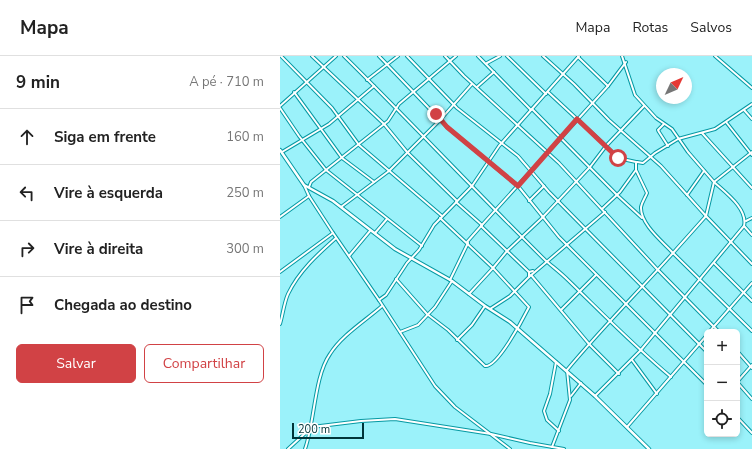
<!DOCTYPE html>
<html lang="pt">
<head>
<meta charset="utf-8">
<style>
	:root { --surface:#fff; --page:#f6f6f6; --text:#222; --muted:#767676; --line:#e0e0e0; --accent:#d14245 }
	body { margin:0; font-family:"Nunito Sans",sans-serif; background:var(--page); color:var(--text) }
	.controls { position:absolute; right:12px; bottom:12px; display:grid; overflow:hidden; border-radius:6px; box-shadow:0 2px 6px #0003 }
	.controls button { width:36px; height:36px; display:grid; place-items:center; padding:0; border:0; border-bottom:1px solid var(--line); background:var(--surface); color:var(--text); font:20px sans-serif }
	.compass { position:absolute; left:376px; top:12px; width:36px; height:36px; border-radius:50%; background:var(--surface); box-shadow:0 2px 6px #0003; rotate:46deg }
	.scale { position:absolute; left:12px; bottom:10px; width:72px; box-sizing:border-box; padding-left:4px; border:2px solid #003539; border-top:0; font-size:11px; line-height:14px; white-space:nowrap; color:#003539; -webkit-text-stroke:3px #fff; paint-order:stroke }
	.stop { position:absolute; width:12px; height:12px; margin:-9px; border:3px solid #d14245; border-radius:50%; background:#fff }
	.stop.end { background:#d14245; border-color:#fff; box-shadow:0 1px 4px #0008 }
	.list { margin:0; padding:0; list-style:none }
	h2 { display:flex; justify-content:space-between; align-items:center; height:52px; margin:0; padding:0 16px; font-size:17px }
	h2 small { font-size:13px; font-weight:400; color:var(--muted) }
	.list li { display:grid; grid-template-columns:26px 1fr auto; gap:12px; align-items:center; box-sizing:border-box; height:56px; padding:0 16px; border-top:1px solid var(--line) }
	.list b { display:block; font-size:15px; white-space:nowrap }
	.list em { font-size:13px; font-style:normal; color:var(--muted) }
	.actions { display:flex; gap:8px; padding:12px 16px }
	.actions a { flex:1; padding:9px 0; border:1px solid var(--accent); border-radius:6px; text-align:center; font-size:14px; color:var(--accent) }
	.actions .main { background:var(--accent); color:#fff }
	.icon { flex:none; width:22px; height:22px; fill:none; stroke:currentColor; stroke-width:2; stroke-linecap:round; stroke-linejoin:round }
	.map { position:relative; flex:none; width:472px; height:393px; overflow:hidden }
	header { display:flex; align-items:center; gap:24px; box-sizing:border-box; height:56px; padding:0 20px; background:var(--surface); border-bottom:1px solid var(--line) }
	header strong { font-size:19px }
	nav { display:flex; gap:22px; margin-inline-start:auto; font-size:14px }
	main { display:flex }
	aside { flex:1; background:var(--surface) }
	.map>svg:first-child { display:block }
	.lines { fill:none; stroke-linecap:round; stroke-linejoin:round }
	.street-casing { stroke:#0599a3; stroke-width:4 }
	.secondary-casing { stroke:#0599a3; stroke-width:4.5 }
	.street { stroke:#fff; stroke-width:2 }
	.secondary { stroke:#fff; stroke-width:2.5 }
	.route { stroke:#d14245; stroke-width:5 }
</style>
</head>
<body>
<header>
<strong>Mapa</strong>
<nav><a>Mapa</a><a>Rotas</a><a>Salvos</a></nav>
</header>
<main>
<aside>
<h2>9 min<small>A pé · 710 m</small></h2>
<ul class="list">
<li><svg class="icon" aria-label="ahead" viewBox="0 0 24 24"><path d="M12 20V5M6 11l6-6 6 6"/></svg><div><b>Siga em frente</b></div><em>160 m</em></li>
<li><svg class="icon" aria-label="left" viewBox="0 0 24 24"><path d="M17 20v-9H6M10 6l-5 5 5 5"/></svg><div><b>Vire à esquerda</b></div><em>250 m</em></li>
<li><svg class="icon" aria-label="right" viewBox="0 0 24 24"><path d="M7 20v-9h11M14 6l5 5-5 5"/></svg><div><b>Vire à direita</b></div><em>300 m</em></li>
<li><svg class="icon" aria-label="arrive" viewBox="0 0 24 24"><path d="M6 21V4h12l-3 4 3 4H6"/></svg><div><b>Chegada ao destino</b></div></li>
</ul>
<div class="actions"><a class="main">Salvar</a><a>Compartilhar</a></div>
</aside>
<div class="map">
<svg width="472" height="393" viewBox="0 0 472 393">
	<rect width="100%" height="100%" fill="#9bf2fa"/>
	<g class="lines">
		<defs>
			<g id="street">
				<polyline points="1,0 52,52 79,89 162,160"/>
				<polyline points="32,0 104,68 127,96 177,145"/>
				<path d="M64 0C132 67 197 137 265 204 273 211 281 217 288 224 322 257 355 291 391 321"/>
				<polyline points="99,0 167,71 238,130 279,181 427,329"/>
				<polyline points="127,0 177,52 238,100 269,136 427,296"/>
				<polyline points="165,0 184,20 279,107 378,214 439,276"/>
				<polyline points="198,0 251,54"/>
				<polyline points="227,0 266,38"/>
				<polyline points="263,0 294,28 329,64 381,110 426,160 434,126"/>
				<polyline points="342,0 355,39 376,62 392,73 408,96 434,126 472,96"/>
				<polyline points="435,0 472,32"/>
				<polyline points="298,1 328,30 346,6"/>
				<polyline points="207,7 220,0"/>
				<polyline points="87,24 118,0"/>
				<polyline points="197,31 214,16"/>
				<polyline points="14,36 62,102 94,126"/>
				<polyline points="0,50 56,0"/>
				<polyline points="0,52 19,80 46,114 142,190"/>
				<polyline points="252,53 337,139 362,162"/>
				<polyline points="464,54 472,63"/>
				<polyline points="446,66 472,99"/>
				<polyline points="384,68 378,74 379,76 388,90"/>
				<polyline points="422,77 472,132"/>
				<polyline points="2,96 49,68 94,30"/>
				<polyline points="357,106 363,107 375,97 398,83 435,73 472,48"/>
				<polyline points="24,129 29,140 53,177 99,244 155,330 175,351 230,393"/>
				<polyline points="29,131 31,126 46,114 108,65 119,48 176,0"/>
				<polyline points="407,139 424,115"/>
				<polyline points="249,145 264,130"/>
				<polyline points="176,146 202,169 187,186"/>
				<polyline points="61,151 109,115 160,64 192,28"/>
				<polyline points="322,153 340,136 356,114"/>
				<polyline points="0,161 29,140"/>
				<polyline points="160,162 213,212 189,238"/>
				<polyline points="466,165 472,162"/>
				<polyline points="202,169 328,30"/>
				<polyline points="201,170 249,216 253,215"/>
				<polyline points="464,170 472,179"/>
				<polyline points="95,177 107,163"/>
				<polyline points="69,200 90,175"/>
				<polyline points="434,207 472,245"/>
				<polyline points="472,208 426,160 393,197 472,275"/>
				<polyline points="0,216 53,177"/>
				<polyline points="251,219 309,288 339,318"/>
				<polyline points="249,221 325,156"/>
				<path d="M116 223 147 258 168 274 205 310C217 312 243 263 249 251L213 212 227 195 261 163 310 111 326 90 268 36"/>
				<polyline points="170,224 188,187"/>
				<polyline points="99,244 106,239 127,207 139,194 154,169 192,130 219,90 299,0"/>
				<polyline points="210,253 230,240 249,221 249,216"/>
				<polyline points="281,254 316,219"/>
				<path d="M0 268C3 258 4 247 8 238 19 215 38 198 56 182"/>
				<polyline points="120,276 138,269 155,251 172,225"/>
				<polyline points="429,276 472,227"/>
				<polyline points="177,284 192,269 205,250"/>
				<polyline points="457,295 472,312"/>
				<polyline points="352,304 377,338"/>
				<polyline points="276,306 270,338 264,355 267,364 279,375"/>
				<polyline points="457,326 472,343"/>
				<polyline points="457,326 472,309"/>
				<polyline points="291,340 301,327"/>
				<path d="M315 340 360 295 464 170C468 153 446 137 434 126"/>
				<polyline points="457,361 472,377"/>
				<polyline points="347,371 427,279"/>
				<path d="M272 391 290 344 287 314C321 273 358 236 393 197 383 186 360 168 361 151 362 146 365 142 367 137L356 114V106L338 102 326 90 364 50"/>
				<polyline points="8,393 32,371 81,365 115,363 211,378 250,387 284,393"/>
				<path d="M25 393C35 365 34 321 50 298 62 279 85 265 102 250"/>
			</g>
			<polyline id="secondary" points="0,94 24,129 53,145 115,193 172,225 205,250 230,266 315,340 369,393"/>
		</defs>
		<use href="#street" class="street-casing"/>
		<use href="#secondary" class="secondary-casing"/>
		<use href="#street" class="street"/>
		<use href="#secondary" class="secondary"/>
	</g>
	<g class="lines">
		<polyline class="route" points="156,58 167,71 238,130 297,63 338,102"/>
	</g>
</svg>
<div class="controls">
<button>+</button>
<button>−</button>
<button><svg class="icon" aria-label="locate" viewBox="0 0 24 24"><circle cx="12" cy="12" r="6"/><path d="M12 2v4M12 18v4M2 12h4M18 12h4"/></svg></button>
</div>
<svg class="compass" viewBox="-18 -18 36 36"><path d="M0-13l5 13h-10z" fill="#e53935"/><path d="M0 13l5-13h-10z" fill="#767676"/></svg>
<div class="scale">200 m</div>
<div class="stop" style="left:338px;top:102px"></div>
<div class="stop end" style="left:156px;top:58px"></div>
</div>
</main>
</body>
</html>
